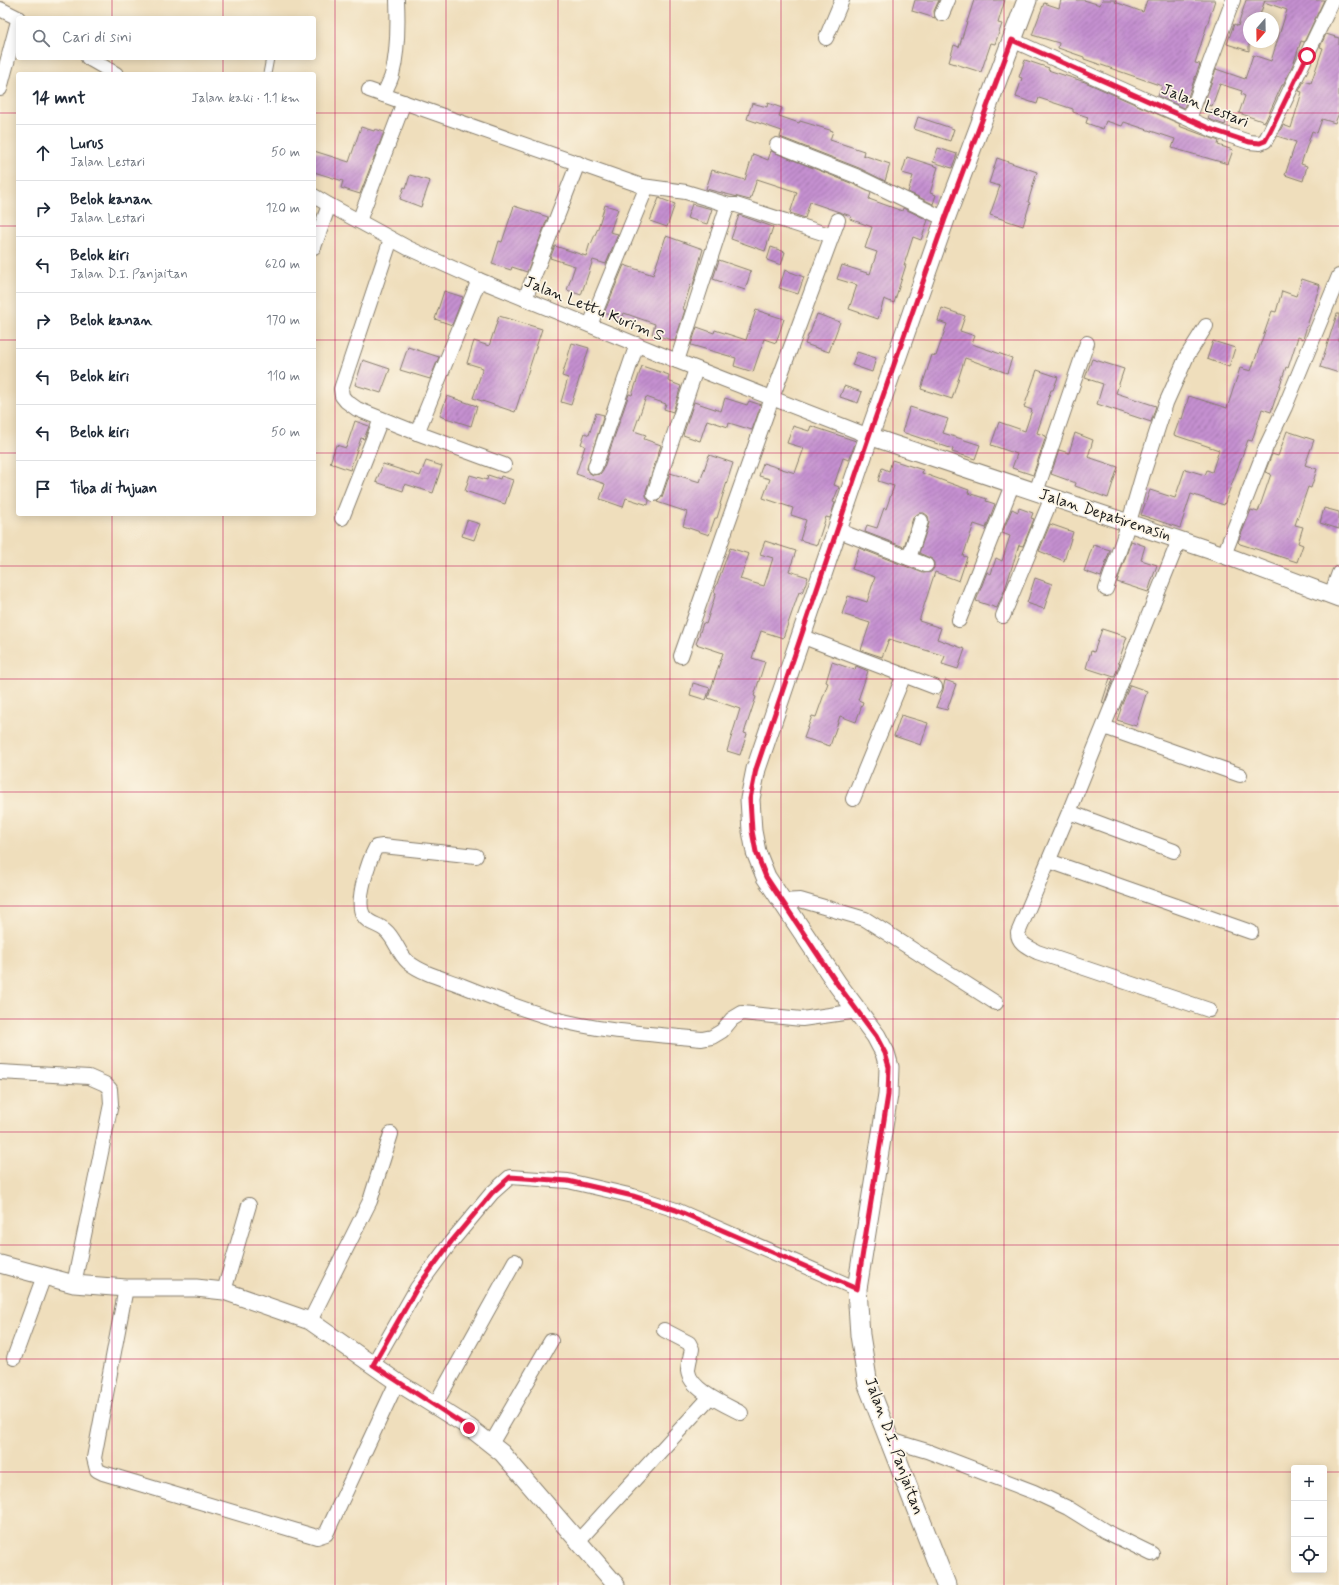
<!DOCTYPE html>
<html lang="id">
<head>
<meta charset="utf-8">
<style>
	:root { --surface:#fff; --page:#f2f2f3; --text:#1f2937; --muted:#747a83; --line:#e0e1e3 }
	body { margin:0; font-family:Mynerve,sans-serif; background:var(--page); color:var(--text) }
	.controls { position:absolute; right:12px; bottom:12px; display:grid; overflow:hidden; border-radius:4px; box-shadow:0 2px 10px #0003 }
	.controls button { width:36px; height:36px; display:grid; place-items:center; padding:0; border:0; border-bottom:1px solid var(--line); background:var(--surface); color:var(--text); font:20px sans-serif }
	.compass { position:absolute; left:1243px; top:12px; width:36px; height:36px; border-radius:50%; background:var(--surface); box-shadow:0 2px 10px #0003; rotate:200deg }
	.stop { position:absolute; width:12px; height:12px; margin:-9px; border:3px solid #e11d48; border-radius:50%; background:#fff }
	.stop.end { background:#e11d48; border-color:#fff; box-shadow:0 1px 4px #0008 }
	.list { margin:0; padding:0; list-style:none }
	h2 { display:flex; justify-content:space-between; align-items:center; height:52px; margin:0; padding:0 16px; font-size:17px }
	h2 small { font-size:13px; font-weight:400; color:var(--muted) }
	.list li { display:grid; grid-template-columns:26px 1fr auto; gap:12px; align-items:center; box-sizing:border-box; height:56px; padding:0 16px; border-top:1px solid var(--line) }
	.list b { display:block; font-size:15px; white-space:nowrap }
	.list p { margin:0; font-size:13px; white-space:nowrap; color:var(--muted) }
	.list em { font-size:13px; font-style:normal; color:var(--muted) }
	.icon { flex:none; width:22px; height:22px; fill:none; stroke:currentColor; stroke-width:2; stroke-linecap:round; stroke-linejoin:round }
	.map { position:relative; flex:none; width:1339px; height:1585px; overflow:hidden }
	.search { position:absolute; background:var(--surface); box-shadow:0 2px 10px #0003; left:16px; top:16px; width:300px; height:44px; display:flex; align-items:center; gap:10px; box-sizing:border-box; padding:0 14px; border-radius:4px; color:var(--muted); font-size:15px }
	.panel { position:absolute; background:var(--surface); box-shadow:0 2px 10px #0003; left:16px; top:72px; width:300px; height:444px; border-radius:4px }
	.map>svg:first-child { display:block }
	.building { fill:url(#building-hatch) }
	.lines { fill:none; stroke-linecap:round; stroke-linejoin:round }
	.service-casing { stroke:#867d6c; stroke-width:9 }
	.minor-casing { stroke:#867d6c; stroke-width:16 }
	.tertiary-casing { stroke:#867d6c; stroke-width:19 }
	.secondary-casing { stroke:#867d6c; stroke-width:21 }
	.service { stroke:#fff; stroke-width:7 }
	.minor { stroke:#fff; stroke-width:14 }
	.tertiary { stroke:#fff; stroke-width:17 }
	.secondary { stroke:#fff; stroke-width:19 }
	.route { stroke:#e11d48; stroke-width:5 }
	.grid { fill:none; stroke:#c2185b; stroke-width:1; stroke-opacity:0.55 }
	.labels { text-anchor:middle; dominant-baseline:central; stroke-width:3.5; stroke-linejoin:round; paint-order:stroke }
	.street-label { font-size:16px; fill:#1c1c1c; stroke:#fcf5e5 }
</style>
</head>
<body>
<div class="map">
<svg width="1339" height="1585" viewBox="0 0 1339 1585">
	<defs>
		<pattern id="building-hatch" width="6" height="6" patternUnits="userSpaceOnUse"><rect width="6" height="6" fill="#c590d0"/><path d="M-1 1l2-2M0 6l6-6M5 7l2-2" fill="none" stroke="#9f75a8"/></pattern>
	</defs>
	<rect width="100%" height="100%" fill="#fcf5e5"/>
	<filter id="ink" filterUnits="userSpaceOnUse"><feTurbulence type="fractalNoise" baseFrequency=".025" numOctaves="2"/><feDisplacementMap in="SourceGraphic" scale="8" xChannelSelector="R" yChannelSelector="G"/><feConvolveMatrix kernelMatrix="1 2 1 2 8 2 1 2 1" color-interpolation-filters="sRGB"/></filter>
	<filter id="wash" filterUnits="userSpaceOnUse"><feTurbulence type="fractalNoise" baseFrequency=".012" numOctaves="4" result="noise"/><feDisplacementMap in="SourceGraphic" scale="16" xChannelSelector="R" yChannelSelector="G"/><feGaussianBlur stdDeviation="0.9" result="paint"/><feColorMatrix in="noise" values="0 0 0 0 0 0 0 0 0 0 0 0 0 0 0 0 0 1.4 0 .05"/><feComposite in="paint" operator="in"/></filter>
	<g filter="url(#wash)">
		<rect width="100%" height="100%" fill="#efdebc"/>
		<g id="blocks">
			<g class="building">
				<polygon points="915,0 939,0 934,11 935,18 912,11"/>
				<polygon points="974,0 1005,0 998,23 1002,24 995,44 991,43 981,72 949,62 954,45 959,47"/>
				<polygon points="1061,0 1084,0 1100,5 1102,0 1116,0 1115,2 1143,12 1147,0 1215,0 1195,63 1200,64 1184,108 1158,96 1162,86 1084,59 1084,57 1058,48 1059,43 1032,35 1044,3 1059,8"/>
				<polygon points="1246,0 1265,0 1259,18 1249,18 1249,51 1227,44 1234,24 1238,26"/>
				<polygon points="1265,0 1324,0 1304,42 1301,41 1294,62 1283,85 1282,85 1265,122 1239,113 1245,96 1241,94 1242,91 1220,84 1212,106 1204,104 1216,69 1245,79 1253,55 1271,61 1287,10 1264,2"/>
				<polygon points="1326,34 1339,38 1339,113 1335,123 1322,119 1317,133 1312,131 1301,164 1307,166 1303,181 1285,175 1296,142 1277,136 1283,125 1291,128 1302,92 1299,91 1304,81 1311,83 1323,48 1320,47"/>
				<polygon points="1025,60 1049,68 1048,70 1085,82 1180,124 1179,126 1219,141 1218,145 1233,150 1228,164 1172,148 1175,139 1124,122 1122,126 1106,121 1103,129 1086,123 1088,117 1073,112 1073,109 1039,98 1037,104 1016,97 1022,78 1019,77"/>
				<polygon points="752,103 767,107 768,103 782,108 779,116 799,123 800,121 833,131 830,140 864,151 863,155 890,164 885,181 859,168 780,137 782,131 747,119"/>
				<polygon points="1211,110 1228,115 1225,125 1208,119"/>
				<polygon points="918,117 954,129 950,141 914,129"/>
				<polygon points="361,127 374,131 375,129 384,132 360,194 341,188 343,181 314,172 314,151 349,162"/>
				<polygon points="938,148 957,154 952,168 933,162"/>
				<polygon points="771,151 853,184 871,193 869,199 902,211 903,208 928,220 921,240 913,237 904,265 906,265 894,303 884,299 878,319 849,309 857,285 837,279 842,265 870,274 877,252 865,248 872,227 850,219 851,216 810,202 805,218 790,213 797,192 757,179 750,200 706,189 712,170 745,180 753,154 768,160"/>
				<polygon points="907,157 938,167 930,193 936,195 933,204 908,192 913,176 902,173"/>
				<polygon points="997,158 1037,172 1028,202 1030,203 1023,226 990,215 1000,186 989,183"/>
				<polygon points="410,175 430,181 421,207 400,199 404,187 406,188"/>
				<polygon points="659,198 675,204 667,227 650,221"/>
				<polygon points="692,204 712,209 707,224 687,218"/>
				<polygon points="605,205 618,209 610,232 618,234 606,264 593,260 581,295 567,290 575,266 550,258 555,246 586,256 590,243 591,244 598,228"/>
				<polygon points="514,206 548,217 527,272 512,267 511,270 492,264 499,241 502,242"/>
				<polygon points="739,215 773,227 765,251 731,239"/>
				<polygon points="666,236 703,249 693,285 691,284 683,309 685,310 675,341 652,334 655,324 624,313 622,318 604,313 624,265 653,275"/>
				<polygon points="771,247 785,252 781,265 767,260"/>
				<polygon points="719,260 751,271 745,290 713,279"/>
				<polygon points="785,270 804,277 798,294 779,288"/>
				<polygon points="1302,279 1320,285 1303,339 1298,337 1288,368 1286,367 1271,412 1262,409 1252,441 1248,440 1224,505 1191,494 1180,528 1141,515 1150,490 1175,498 1185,469 1205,475 1207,470 1212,472 1219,450 1174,435 1180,418 1182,419 1189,396 1227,408 1240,368 1251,371 1272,311 1276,312 1282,291 1296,296"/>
				<polygon points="444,291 463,297 452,325 435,319"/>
				<polygon points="942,308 965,316 960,331 975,336 972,344 1012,358 1007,373 965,358 952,399 921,389 932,355 936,356 947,324 938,321"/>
				<polygon points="756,310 784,319 776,343 764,339 753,372 734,366 736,358 691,345 697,327 714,333 715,330 746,340"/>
				<polygon points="817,314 840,322 829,352 805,344 809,333 810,333"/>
				<polygon points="1337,314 1339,314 1339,373 1320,367"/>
				<polygon points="499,316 542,329 515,412 473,398 483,368 467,363 474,341 489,346"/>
				<polygon points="1213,341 1235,348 1229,367 1207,359"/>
				<polygon points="572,343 589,348 571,405 561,402 568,378 562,376"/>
				<polygon points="408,347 439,357 430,379 400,370"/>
				<polygon points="857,352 876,358 872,372 852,365"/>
				<polygon points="1092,359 1124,369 1116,393 1156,406 1151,422 1097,404 1103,384 1085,378"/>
				<polygon points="363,360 390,369 381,393 355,385"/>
				<polygon points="642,366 669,375 668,381 681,386 673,412 664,409 666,404 646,397 634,431 646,435 644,439 661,445 646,491 646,496 649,501 648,505 626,498 623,507 600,499 605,484 576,474 585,446 581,444 585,433 589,435 596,413 604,415 587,468 588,472 593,475 600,474 603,470 629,394 632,395"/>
				<polygon points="1037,370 1058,377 1053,390 1051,390 1037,433 1046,436 1033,475 1012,468 1017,454 991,445 999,422 1025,431 1032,410 1024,407"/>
				<polygon points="844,386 862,392 858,403 840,397"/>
				<polygon points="447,396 477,406 471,426 440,416"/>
				<polygon points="725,398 747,405 749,401 761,405 752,430 729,423 728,427 707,420 700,441 683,435 694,402 721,411"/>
				<polygon points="910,407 948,419 943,433 980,445 975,459 952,452 953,449 902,432"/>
				<polygon points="355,421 369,426 364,439 361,438 350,470 330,463 336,445 346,448"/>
				<polygon points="793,426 809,431 811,426 856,441 849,460 843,458 834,485 839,487 833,502 835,503 830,518 826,517 817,545 800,540 806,520 791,515 793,508 763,498 770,479 759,476 763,463 795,473 804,448 787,443"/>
				<polygon points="1287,431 1314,440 1305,465 1317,469 1311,488 1308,487 1295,525 1303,527 1298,543 1303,545 1297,562 1240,544 1238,542 1251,510 1258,512 1271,474 1265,472 1272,454 1278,456"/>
				<polygon points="1075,433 1093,440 1088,457 1118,467 1108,498 1075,486 1076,483 1051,474 1059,450 1069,453"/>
				<polygon points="709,455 733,463 720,504 721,505 717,518 715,518 709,535 683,526 687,512 657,502 662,497 670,473 700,482"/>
				<polygon points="892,460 923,470 922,473 969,490 968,493 987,499 986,501 995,504 986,528 974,524 963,556 967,557 959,581 935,572 919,621 941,628 937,639 965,649 958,669 942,664 945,656 889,639 882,657 861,650 870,623 842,614 848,596 867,602 875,577 852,569 859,548 923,573 931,572 934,568 934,563 932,559 919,553 929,523 928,516 924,513 919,513 913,518 904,547 865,532 867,525 877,528 884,508 886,509 894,486 878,481 882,468 889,471"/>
				<polygon points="426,461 442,466 433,493 405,484 403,491 376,482 383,464 420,476"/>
				<polygon points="470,475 487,480 488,475 500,479 501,476 513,480 505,504 465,491"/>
				<polygon points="1019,508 1033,513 1031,518 1034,519 1023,546 1019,545 1005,589 997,608 976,601 987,572 991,574 996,558 1002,561 1010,536 1002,533 1012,509 1018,512"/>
				<polygon points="1324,508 1339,512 1339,529 1320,523"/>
				<polygon points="467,520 480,524 474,540 462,536"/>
				<polygon points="1050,524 1073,532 1064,561 1039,551"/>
				<polygon points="765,541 796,551 789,571 808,577 802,593 799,592 783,638 761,631 752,658 765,662 754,696 756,697 744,733 747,734 740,755 727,751 740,709 708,698 723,653 696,644 703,623 706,624 716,593 714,592 730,548 749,554 740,579 764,586 773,558 760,554"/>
				<polygon points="1131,541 1145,546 1141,560 1157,565 1148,592 1117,582"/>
				<polygon points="1093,545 1110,550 1101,577 1084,571"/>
				<polygon points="1035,578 1052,584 1044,609 1027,603"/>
				<polygon points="1102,629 1127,637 1118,663 1120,663 1114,677 1086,668 1091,651 1094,652"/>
				<polygon points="832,662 855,670 856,666 868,671 858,700 863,702 856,722 840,716 830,746 804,738 812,716 816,717 828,683 826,682"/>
				<polygon points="1110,678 1113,679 1104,704 1102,703"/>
				<polygon points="945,680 956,684 947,710 936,707 943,690"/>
				<polygon points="693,683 710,688 706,700 690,695"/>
				<polygon points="1130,685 1147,691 1136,726 1117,720 1121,709 1120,709"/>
				<polygon points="901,715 928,723 921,745 894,736"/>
			</g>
		</g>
	</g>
	<g filter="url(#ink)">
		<use href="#blocks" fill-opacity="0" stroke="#867d6c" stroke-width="1"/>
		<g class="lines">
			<defs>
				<polyline id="service" points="267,74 270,58"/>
				<g id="minor">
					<polyline points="0,9 18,18"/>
					<polyline points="942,14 948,0"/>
					<polyline points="826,38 842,0"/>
					<polyline points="1012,40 1213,130 1249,142 1260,143 1265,141 1270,132 1333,0"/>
					<polyline points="88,58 116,74"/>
					<polyline points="0,89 18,21"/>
					<polyline points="369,90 642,186 645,191 590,325"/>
					<path d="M384 95C386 88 390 82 392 75 398 52 398 23 397 0"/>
					<polyline points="1189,119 1233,0"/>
					<polyline points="777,145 856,176 945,219"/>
					<polyline points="642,186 686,192 729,205"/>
					<polyline points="314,196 329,205 408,248 479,280 677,361 869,436"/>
					<polyline points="359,221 404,102"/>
					<polyline points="391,239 341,389 342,396 346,401 357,409 417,433 504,465"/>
					<polyline points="314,247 329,205"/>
					<polyline points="525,299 578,163"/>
					<polyline points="677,361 726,210 729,205 736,205 832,236"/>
					<polyline points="417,433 479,280"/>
					<polyline points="595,467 637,344"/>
					<polyline points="1036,492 1087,343"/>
					<polyline points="654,494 696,369"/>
					<polyline points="342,518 381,419"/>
					<polyline points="837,530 926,565"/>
					<path d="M1179 540 1069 812 1018 933C1018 943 1028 947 1037 952L1209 1010"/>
					<polyline points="1224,555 1266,447 1285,407 1339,276"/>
					<polyline points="909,558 921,521"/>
					<polyline points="1106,589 1129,522 1143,474 1166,403 1187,356 1206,326"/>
					<polyline points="1331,595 1339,573"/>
					<polyline points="1003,616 1052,497"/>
					<polyline points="959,620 1012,485"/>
					<polyline points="801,636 935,687"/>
					<polyline points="681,656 772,398 838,220"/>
					<polyline points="1104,727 1240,775"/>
					<polyline points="853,799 904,675"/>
					<polyline points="1069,812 1174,851"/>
					<path d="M476 856 383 846 376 847C369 860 355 901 363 915 368 924 378 924 385 930 395 938 398 953 408 962 423 974 445 979 463 986 493 998 524 1010 555 1019 602 1032 653 1034 702 1039L712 1037 722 1031 732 1019 742 1013 802 1019 858 1011"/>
					<polyline points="1049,861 1251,932"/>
					<polyline points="782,901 800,900 865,919 996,1003"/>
					<polyline points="0,1072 89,1077 105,1084 110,1089 111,1104 74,1284"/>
					<polyline points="126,1288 94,1458 97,1470 103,1473 317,1537 326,1534 397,1382"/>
					<polyline points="224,1291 249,1205"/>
					<polyline points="310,1321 370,1201 391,1134"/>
					<path d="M664 1330 689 1343 692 1349C691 1355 688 1364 688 1371 690 1390 726 1405 741 1413"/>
					<polyline points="14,1358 44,1276"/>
					<polyline points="373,1365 417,1288 451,1242 492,1193 510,1177 568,1181 633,1196 676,1210 857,1289"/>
					<polyline points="435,1405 515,1261"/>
					<polyline points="890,1440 927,1451 1034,1492 1068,1508 1105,1531 1152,1554"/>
					<polyline points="491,1444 551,1341"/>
					<polyline points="579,1540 710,1397"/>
				</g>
				<g id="tertiary">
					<polyline points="869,436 1224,555 1339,598"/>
					<polyline points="0,1264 74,1284 126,1288 196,1288 224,1291 310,1321 397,1382 469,1427 502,1453 616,1585"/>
				</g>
				<polyline id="secondary" points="946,1585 868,1385 860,1335 857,1289 888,1095 889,1067 885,1053 876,1036 838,985 766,877 756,852 752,831 750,799 756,769 869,436 945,219 1027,0"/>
			</defs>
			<use href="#service" class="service-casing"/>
			<use href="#minor" class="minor-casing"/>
			<use href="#tertiary" class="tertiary-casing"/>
			<use href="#secondary" class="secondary-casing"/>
			<use href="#service" class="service"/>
			<use href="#minor" class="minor"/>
			<use href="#tertiary" class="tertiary"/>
			<use href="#secondary" class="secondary"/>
		</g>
	</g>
	<g class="lines" filter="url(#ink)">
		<polyline class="route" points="469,1428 373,1365 417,1288 451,1242 492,1193 510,1177 568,1181 633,1196 676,1210 857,1289 888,1095 889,1067 885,1053 876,1036 838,985 766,877 756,852 752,831 750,799 756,769 869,436 945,219 1012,40 1213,130 1249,142 1260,143 1265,141 1270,132 1307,56"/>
	</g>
	<path class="grid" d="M112 0V18M223 0V18M335 0V1585M446 0V1585M558 0V1585M670 0V1585M781 0V1585M893 0V1585M1004 0V1585M1116 0V1585M1227 0V1585M112 58V74M223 58V74M0 113H18M314 113H1339M0 226H18M314 226H1339M0 340H18M314 340H1339M0 453H18M314 453H1339M112 514V1585M223 514V1585M0 566H1339M0 679H1339M0 792H1339M0 906H1339M0 1019H1339M0 1132H1339M0 1245H1339M0 1359H1339M0 1472H1294M1324 1472H1339"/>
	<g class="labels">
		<g class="street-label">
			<text transform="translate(1205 106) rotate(22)">Jalan Lestari</text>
			<text transform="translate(594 309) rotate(22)">Jalan Lettu Kurim S</text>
			<text transform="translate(1105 515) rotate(18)">Jalan Depatirenasin</text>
			<text transform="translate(894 1446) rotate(70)">Jalan D.I. Panjaitan</text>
		</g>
	</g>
</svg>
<div class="controls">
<button>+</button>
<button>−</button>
<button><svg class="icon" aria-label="locate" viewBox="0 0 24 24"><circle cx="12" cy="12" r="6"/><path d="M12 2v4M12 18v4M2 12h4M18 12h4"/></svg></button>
</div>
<svg class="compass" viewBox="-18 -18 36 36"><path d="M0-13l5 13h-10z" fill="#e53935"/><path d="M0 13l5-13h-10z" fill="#747a83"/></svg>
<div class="stop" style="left:1307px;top:56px"></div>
<div class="stop end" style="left:469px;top:1428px"></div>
<div class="search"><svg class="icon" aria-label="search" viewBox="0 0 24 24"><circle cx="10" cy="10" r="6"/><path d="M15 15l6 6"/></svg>Cari di sini</div>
<section class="panel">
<h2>14 mnt<small>Jalan kaki · 1.1 km</small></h2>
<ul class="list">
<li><svg class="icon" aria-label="ahead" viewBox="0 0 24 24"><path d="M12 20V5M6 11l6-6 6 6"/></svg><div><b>Lurus</b><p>Jalan Lestari</p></div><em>50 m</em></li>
<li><svg class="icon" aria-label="right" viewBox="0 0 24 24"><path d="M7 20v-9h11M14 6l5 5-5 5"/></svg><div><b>Belok kanan</b><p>Jalan Lestari</p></div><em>120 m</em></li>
<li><svg class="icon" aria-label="left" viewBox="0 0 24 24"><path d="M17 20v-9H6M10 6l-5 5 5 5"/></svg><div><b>Belok kiri</b><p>Jalan D.I. Panjaitan</p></div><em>620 m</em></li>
<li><svg class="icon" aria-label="right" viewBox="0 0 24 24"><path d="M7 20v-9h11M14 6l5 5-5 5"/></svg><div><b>Belok kanan</b></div><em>170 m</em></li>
<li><svg class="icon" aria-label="left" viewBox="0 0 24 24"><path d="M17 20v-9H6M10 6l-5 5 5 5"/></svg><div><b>Belok kiri</b></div><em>110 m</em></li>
<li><svg class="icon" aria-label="left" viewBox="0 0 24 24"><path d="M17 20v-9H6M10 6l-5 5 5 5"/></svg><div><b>Belok kiri</b></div><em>50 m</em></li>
<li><svg class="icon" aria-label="arrive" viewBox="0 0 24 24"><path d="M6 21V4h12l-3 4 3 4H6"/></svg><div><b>Tiba di tujuan</b></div></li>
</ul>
</section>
</div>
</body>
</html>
